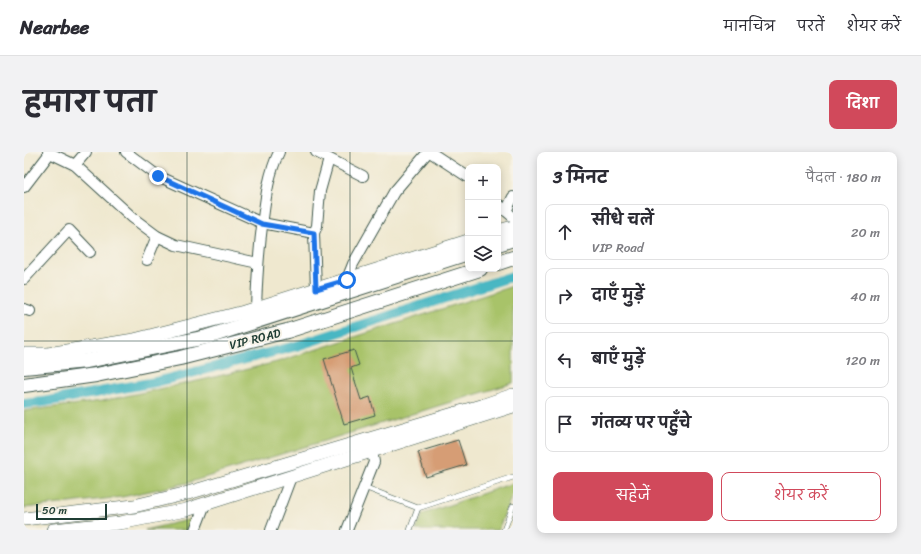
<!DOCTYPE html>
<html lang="hi">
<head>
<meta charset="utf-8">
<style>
	:root { --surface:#fff; --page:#f2f2f3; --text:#2b2b33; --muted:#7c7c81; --line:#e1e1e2; --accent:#d1495b }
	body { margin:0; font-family:Sriracha,"Playpen Sans Deva",sans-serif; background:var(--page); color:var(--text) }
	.controls { position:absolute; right:12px; top:12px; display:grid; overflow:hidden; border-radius:8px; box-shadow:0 2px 10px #0003 }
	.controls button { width:36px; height:36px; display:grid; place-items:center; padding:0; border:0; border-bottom:1px solid var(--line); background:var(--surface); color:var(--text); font:20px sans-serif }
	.scale { position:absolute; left:12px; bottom:10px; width:71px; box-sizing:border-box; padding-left:4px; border:2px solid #1f3d34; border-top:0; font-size:11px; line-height:14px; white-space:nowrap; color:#1f3d34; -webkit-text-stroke:3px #f7f3e8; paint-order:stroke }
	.stop { position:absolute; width:12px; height:12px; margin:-9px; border:3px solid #1a73e8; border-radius:50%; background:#fff }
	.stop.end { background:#1a73e8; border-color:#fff; box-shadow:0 1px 4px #0008 }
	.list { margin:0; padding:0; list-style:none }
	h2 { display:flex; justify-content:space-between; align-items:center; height:52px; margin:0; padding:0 16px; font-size:17px }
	h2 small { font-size:13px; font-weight:400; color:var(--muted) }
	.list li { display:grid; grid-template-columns:26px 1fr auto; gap:12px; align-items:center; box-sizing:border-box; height:56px; margin:0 8px 8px; padding:0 8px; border:1px solid var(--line); border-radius:8px }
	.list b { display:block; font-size:15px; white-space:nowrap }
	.list p { margin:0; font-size:13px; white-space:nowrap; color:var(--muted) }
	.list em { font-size:13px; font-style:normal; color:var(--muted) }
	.actions { display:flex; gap:8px; padding:12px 16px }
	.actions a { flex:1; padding:9px 0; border:1px solid var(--accent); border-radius:8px; text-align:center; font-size:14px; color:var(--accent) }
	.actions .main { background:var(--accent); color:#fff }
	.icon { flex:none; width:22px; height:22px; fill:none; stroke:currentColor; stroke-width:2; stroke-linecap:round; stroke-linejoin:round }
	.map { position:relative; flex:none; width:489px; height:378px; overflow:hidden; border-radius:8px }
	header { display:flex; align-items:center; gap:24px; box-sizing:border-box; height:56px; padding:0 20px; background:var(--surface); border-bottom:1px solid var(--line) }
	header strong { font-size:19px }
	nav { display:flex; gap:22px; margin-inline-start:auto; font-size:14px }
	.intro { display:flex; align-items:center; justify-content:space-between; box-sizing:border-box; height:96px; padding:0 24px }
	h1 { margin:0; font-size:28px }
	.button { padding:10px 18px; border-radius:8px; background:var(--accent); color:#fff; font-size:14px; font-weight:700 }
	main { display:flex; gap:24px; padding:0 24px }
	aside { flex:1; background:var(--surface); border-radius:8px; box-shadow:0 2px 10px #0003 }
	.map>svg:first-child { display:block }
	.green { fill:#a8c369; stroke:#64804e }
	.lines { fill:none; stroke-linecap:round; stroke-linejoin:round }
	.canal { stroke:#49b7c3; stroke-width:10 }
	.building { fill:#d69d74 }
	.service-casing { stroke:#3e574b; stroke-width:6 }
	.minor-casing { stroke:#3e574b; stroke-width:12 }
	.tertiary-casing { stroke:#3e574b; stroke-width:14 }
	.secondary-casing { stroke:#3e574b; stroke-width:16 }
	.service { stroke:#fff; stroke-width:5 }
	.minor { stroke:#fff; stroke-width:10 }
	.tertiary { stroke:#fff; stroke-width:13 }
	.secondary { stroke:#fff; stroke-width:14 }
	.route { stroke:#1a73e8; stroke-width:5 }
	.grid { fill:none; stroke:#1f3d34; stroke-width:1; stroke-opacity:0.55 }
	.labels { text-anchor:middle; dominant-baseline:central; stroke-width:4; stroke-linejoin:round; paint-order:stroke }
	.street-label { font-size:12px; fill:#1f3d34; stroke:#f7f3e8 }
</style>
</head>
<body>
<header>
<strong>Nearbee</strong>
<nav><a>मानचित्र</a><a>परतें</a><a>शेयर करें</a></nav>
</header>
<div class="intro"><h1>हमारा पता</h1><a class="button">दिशा</a></div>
<main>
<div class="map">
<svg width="489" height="378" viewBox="0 0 489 378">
	<rect width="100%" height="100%" fill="#f7f3e8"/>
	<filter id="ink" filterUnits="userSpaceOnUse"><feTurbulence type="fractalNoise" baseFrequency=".025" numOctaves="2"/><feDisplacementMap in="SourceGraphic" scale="8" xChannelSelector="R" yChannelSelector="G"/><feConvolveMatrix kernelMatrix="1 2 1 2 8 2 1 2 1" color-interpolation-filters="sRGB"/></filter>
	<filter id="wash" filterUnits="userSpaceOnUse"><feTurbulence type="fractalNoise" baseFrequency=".012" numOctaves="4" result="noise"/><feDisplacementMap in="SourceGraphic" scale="16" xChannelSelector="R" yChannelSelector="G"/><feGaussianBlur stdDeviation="0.9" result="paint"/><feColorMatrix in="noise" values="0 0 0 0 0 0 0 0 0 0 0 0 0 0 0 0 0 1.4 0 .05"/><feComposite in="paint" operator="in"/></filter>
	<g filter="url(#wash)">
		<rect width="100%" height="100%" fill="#efe8cf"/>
		<g class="green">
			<polygon points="489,134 489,231 163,331 98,345 0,356 0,259 78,249 178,228 253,210"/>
			<polygon points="489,331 489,341 474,378 392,378 399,362"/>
			<polygon points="167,367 163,378 121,378"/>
		</g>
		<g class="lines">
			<polyline class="canal" points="0,252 19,250 132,230 272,194 489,124"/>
		</g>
		<g id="blocks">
			<g class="building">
				<polygon points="330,198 335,213 327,216 337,248 346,245 351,263 320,272 300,207"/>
				<polygon points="434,288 442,313 402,325 394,300"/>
			</g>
		</g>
	</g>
	<g filter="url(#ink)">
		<use href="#blocks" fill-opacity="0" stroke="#3e574b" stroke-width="1"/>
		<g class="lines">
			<defs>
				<g id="service">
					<polyline points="340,335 394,356 489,325"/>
					<polyline points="386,378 394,356"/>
					<polyline points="480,378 489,354"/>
				</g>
				<g id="minor">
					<polyline points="102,0 134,24 238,71 290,81"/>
					<polyline points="292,0 339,24"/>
					<polyline points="406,0 444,25"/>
					<polyline points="26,1 51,13 109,66 133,84 152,93 234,111"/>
					<polyline points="51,13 62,0"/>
					<polyline points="0,35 26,1 24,0"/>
					<polyline points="474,52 489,65"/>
					<polyline points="482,59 489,45"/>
					<polyline points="123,108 133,84"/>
					<polyline points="0,127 45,78 66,100"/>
					<polyline points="323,127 329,112 370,40 404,0"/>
					<polyline points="292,137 290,81 293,74 296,39 305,7"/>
					<path d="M232 156C233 126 235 96 239 66 242 43 245 21 255 0"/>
					<polyline points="0,157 6,159"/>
					<polyline points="171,378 181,352"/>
					<polyline points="247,378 267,325"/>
					<polyline points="323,378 350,310 348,299"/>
				</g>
				<g id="tertiary">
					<polyline points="474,79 489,75"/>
					<polyline points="0,202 24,202 110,188 220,160 444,89"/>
					<polyline points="0,367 110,354 164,341 460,253 489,243"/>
					<polyline points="29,378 96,371 162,358 489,254"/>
				</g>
				<g id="secondary">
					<polyline points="474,92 489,87"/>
					<polyline points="474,111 489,106"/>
					<polyline points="0,215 63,209 183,185 444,101"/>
					<polyline points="0,233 72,223 156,206 263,179 456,117"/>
				</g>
			</defs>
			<use href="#service" class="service-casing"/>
			<use href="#minor" class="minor-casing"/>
			<use href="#tertiary" class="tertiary-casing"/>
			<use href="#secondary" class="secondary-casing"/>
			<use href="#service" class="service"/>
			<use href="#minor" class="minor"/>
			<use href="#tertiary" class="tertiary"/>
			<use href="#secondary" class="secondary"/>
		</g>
	</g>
	<g class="lines" filter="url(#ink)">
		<polyline class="route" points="134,24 238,72 290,81 292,137 323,128"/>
	</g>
	<path class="grid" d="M163 0V378M326 0V378M0 189H489"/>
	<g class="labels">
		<g class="street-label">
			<text transform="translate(231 187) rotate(-14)">VIP ROAD</text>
		</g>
	</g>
</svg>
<div class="controls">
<button>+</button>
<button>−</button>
<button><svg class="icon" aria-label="layers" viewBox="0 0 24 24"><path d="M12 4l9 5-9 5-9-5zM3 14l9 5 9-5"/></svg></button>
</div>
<div class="scale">50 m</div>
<div class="stop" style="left:323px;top:128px"></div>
<div class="stop end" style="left:134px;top:24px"></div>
</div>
<aside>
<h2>3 मिनट<small>पैदल · 180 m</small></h2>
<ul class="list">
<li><svg class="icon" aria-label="ahead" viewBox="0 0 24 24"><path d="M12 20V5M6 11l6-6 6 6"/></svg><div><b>सीधे चलें</b><p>VIP Road</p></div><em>20 m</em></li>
<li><svg class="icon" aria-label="right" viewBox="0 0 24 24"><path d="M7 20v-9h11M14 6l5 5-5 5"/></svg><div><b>दाएँ मुड़ें</b></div><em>40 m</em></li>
<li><svg class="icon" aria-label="left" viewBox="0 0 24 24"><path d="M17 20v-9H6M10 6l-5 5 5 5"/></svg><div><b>बाएँ मुड़ें</b></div><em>120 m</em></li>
<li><svg class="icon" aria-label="arrive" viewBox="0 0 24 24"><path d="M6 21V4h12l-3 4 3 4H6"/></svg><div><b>गंतव्य पर पहुँचे</b></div></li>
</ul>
<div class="actions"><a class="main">सहेजें</a><a>शेयर करें</a></div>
</aside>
</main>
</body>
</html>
